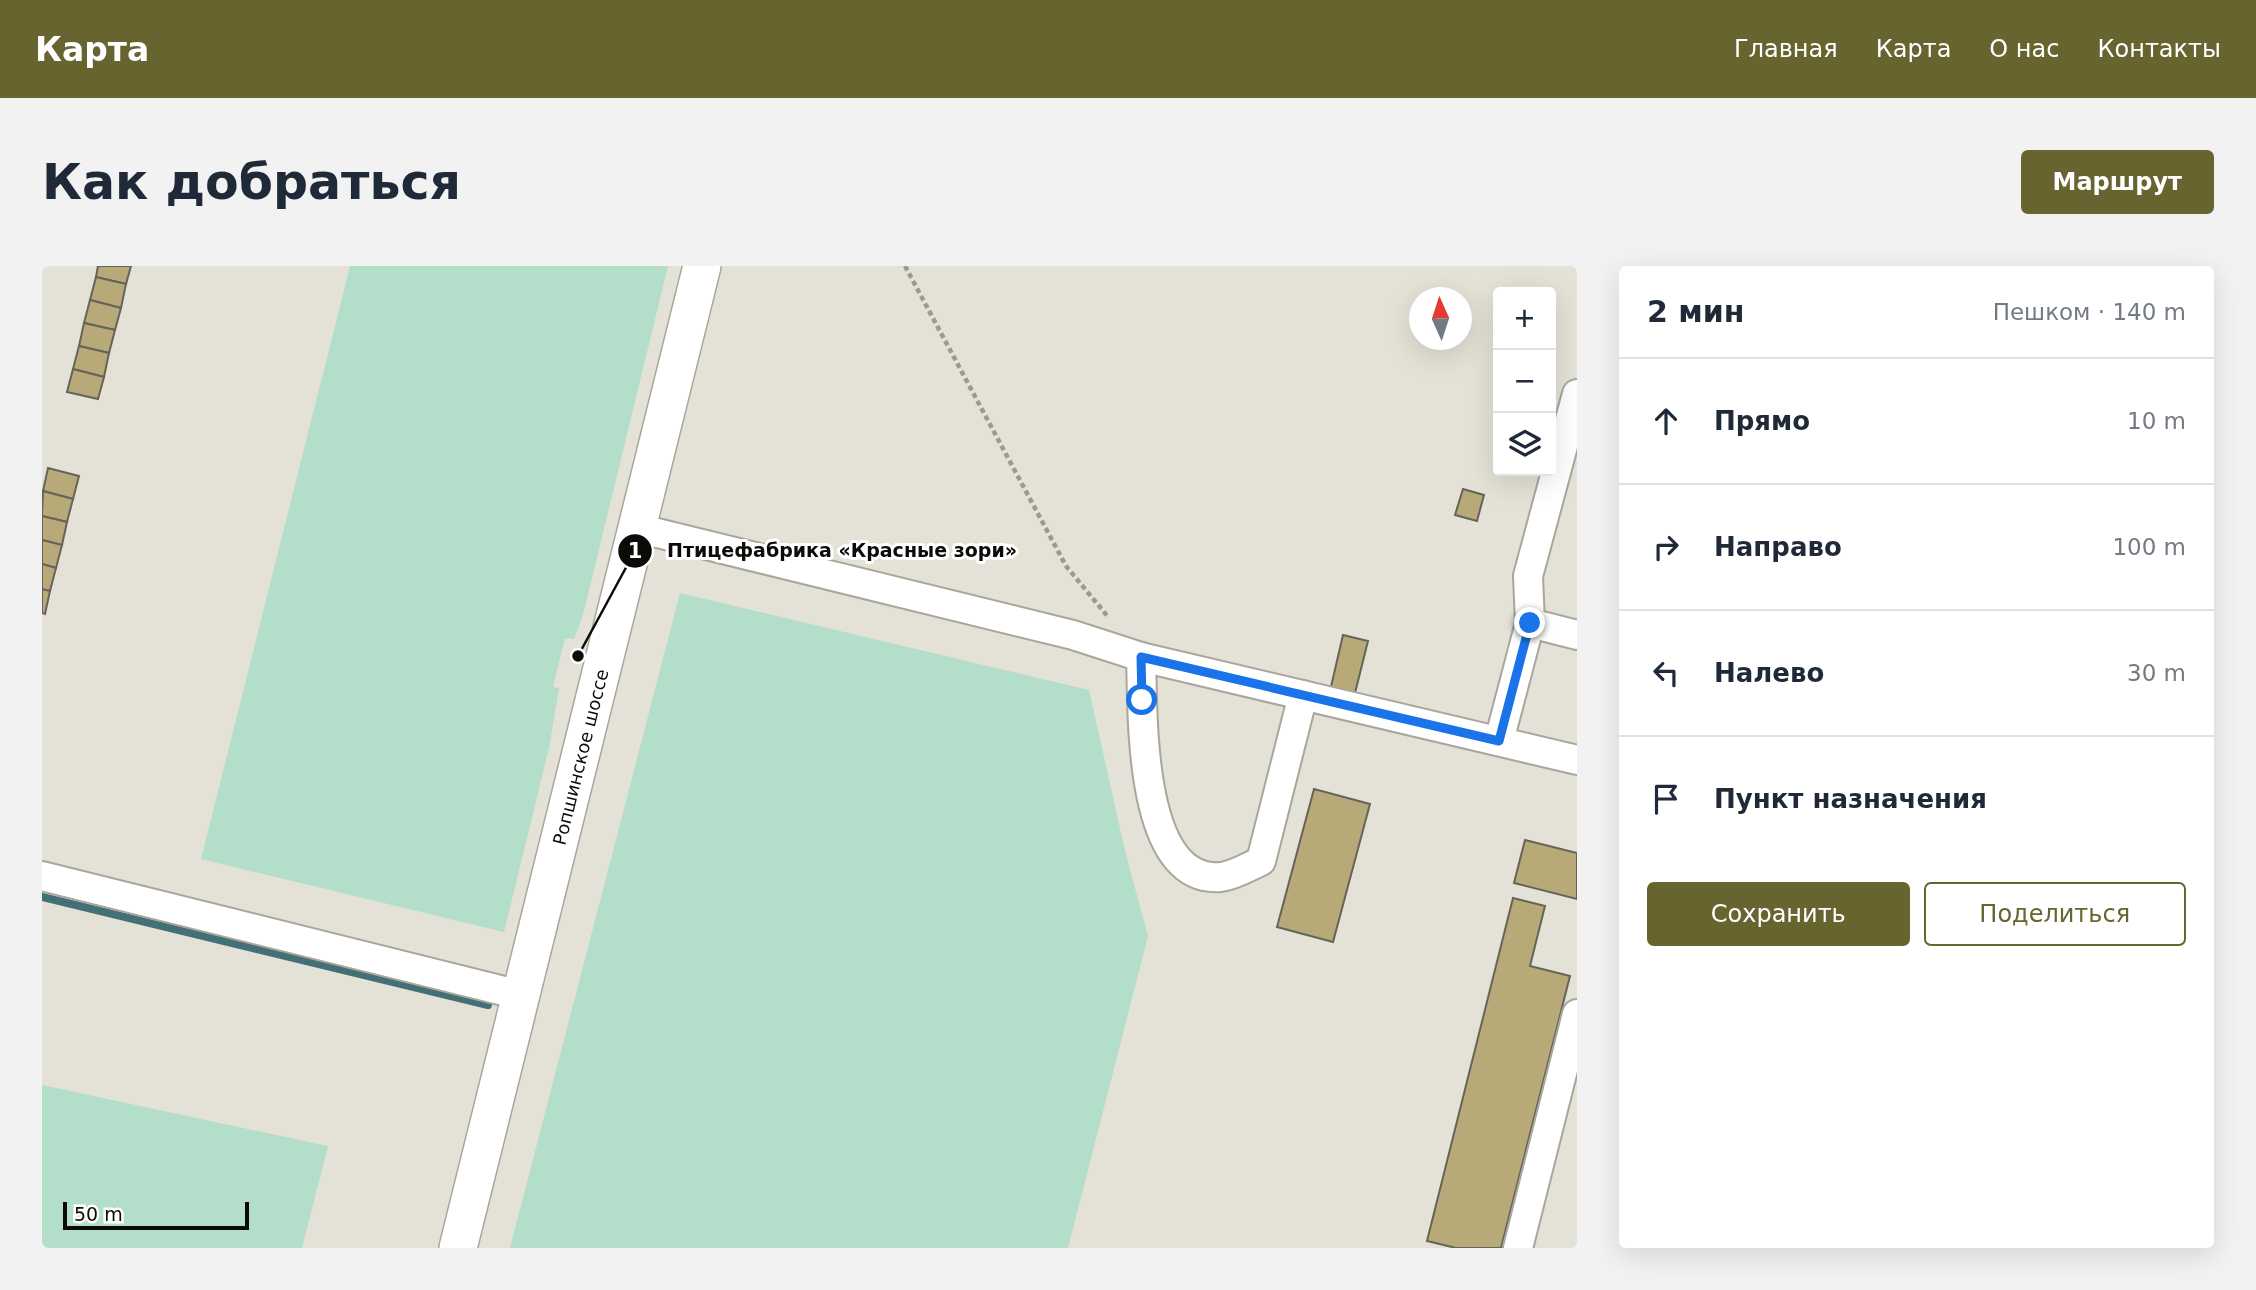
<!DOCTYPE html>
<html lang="ru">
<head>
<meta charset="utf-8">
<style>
	:root { --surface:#fff; --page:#f2f2f3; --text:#1f2937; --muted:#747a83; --line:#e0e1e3; --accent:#686430 }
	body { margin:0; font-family:"DejaVu Sans",sans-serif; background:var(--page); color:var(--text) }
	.controls { position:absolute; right:21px; top:21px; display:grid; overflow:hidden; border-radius:7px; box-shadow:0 7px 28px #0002 }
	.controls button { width:63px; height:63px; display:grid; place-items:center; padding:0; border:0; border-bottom:2px solid var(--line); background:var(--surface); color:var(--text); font:35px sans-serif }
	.compass { position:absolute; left:1367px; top:21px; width:63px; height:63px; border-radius:50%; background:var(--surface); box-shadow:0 7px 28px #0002; rotate:357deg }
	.scale { position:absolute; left:21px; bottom:18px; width:186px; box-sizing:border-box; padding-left:7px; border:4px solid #0c0b08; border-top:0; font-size:19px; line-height:24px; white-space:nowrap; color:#0c0b08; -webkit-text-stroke:5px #fff; paint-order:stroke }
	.stop { position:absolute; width:21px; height:21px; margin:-16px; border:5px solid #1a73e8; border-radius:50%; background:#fff }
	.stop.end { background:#1a73e8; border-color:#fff; box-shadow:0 2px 7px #0008 }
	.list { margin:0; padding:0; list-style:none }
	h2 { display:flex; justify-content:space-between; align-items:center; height:91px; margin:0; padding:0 28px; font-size:30px }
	h2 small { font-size:23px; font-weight:400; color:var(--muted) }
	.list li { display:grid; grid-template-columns:46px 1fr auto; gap:21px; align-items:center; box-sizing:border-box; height:126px; padding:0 28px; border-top:2px solid var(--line) }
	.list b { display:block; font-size:26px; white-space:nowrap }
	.list em { font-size:23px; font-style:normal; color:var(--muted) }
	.actions { display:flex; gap:14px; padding:21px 28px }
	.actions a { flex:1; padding:16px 0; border:2px solid var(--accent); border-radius:7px; text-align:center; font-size:24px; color:var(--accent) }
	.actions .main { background:var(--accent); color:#fff }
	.icon { flex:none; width:38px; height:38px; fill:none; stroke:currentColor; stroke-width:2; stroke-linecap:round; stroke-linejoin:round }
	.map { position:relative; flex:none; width:1535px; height:982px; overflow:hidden; border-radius:7px }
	header { display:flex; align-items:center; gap:42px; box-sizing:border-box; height:98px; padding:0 35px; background:var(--accent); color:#fff }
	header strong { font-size:33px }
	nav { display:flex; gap:38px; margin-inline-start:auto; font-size:24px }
	.intro { display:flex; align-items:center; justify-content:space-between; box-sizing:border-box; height:168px; padding:0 42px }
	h1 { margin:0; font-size:49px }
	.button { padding:18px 32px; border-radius:7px; background:var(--accent); color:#fff; font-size:24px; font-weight:700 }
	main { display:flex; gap:42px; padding:0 42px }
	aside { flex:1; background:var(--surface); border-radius:7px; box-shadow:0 7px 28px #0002 }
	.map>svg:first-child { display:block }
	.green { fill:#b3dec9 }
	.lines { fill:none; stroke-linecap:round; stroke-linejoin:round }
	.stream { stroke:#437077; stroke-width:8 }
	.building { fill:#b8aa78; stroke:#666359; stroke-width:2 }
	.minor-casing { stroke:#a9a69b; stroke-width:32 }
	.major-casing { stroke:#a9a69b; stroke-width:40 }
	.path { stroke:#9b9991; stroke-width:4.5; stroke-dasharray:5 3.5; stroke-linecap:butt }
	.minor { stroke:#fff; stroke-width:28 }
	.major { stroke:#fff; stroke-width:37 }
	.route { stroke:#1a73e8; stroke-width:9 }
	.labels { text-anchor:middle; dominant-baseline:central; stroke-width:6; stroke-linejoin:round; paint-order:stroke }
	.street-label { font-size:18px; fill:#0c0b08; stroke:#fff }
	.leader { fill:none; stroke:#0c0b08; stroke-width:2.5 }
	.callout-dot { fill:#0c0b08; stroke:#fff; stroke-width:2.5 }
	.mark-label { font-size:21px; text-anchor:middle; font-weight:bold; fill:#fff }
	.callout-label { font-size:19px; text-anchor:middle; font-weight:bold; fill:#0c0b08; stroke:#fff; stroke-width:6; stroke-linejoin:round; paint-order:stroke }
</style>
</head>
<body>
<header>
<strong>Карта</strong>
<nav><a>Главная</a><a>Карта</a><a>О нас</a><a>Контакты</a></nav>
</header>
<div class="intro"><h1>Как добраться</h1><a class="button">Маршрут</a></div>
<main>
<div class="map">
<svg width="1535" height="982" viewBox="0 0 1535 982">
	<rect width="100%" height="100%" fill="#e4e1d6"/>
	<g class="green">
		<polygon points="308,0 626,0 541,349 532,373 523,372 511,421 517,422 507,482 462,666 159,593"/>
		<polygon points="638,327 1047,424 1084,589 1106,670 1026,982 468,982"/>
		<polygon points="0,819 286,880 260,982 0,982"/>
	</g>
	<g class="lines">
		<polyline class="stream" points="0,631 446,739"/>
	</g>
	<g class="building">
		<polygon points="56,0 89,0 84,18 54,11"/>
		<polygon points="54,11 84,18 79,42 48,34"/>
		<polygon points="48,34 79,42 73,64 42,57"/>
		<polygon points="42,57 73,64 67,87 37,80"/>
		<polygon points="37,80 67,87 62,111 31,103"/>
		<polygon points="31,103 62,111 56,133 25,126"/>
		<polygon points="6,202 37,210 31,233 1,225"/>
		<polygon points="1421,223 1442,229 1435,255 1413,249"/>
		<polygon points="1,225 31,233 25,256 0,250"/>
		<polygon points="0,250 25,256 20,279 0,274"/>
		<polygon points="0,274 20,279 14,302 0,298"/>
		<polygon points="0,298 14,302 8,325 0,323"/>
		<polygon points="0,323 8,325 3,348 0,347"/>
		<polygon points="1301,369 1326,375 1312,431 1288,425"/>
		<polygon points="1272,523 1328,538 1291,676 1235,661"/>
		<polygon points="1483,574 1535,587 1535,633 1472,617"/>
		<polygon points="1471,632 1503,640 1488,700 1528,710 1459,982 1414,982 1385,975"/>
	</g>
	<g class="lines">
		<defs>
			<g id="minor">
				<polyline points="595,262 1031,369 1099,391 1535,494"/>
				<polyline points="1488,357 1535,369"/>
				<path d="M1099 391C1101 445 1095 619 1179 611 1193 609 1206 601 1219 595L1261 429"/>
				<polyline points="1457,475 1488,357 1486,310 1535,128"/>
				<polyline points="0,610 478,729"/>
				<polyline points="1476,982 1535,748"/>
			</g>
			<g id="major">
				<path id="s1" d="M416 982 660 0"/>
			</g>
		</defs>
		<use href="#minor" class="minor-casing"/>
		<use href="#major" class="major-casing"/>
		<polyline class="path" points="863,0 1024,300 1067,352"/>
		<use href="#minor" class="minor"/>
		<use href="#major" class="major"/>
	</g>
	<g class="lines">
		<polyline class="route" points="1100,434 1099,391 1457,475 1488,357"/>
	</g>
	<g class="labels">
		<g class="street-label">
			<text stroke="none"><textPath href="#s1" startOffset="506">Ропшинское шоссе</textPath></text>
		</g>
	</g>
	<path class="leader" d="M536 390L593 285"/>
	<g class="callout-dot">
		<circle cx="536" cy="390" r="7"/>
		<circle cx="593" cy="285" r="18"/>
	</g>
	<g class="mark-label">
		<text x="593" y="292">1</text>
	</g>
	<g class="callout-label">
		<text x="800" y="291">Птицефабрика «Красные зори»</text>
	</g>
</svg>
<div class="controls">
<button>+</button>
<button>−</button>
<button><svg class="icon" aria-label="layers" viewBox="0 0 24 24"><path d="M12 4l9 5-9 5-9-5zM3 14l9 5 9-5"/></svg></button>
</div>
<svg class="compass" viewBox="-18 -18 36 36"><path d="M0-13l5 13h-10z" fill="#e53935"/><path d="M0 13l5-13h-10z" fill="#747a83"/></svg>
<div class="scale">50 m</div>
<div class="stop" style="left:1100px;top:434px"></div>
<div class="stop end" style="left:1488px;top:357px"></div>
</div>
<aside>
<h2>2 мин<small>Пешком · 140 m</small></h2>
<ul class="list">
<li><svg class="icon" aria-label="ahead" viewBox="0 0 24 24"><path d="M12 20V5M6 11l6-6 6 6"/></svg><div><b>Прямо</b></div><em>10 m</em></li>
<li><svg class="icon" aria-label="right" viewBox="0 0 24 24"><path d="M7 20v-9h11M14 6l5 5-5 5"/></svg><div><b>Направо</b></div><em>100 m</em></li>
<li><svg class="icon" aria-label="left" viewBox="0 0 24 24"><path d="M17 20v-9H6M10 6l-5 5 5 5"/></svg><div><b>Налево</b></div><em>30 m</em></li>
<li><svg class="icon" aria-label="arrive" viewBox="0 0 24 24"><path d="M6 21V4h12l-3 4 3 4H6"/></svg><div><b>Пункт назначения</b></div></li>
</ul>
<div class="actions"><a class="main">Сохранить</a><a>Поделиться</a></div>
</aside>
</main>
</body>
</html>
